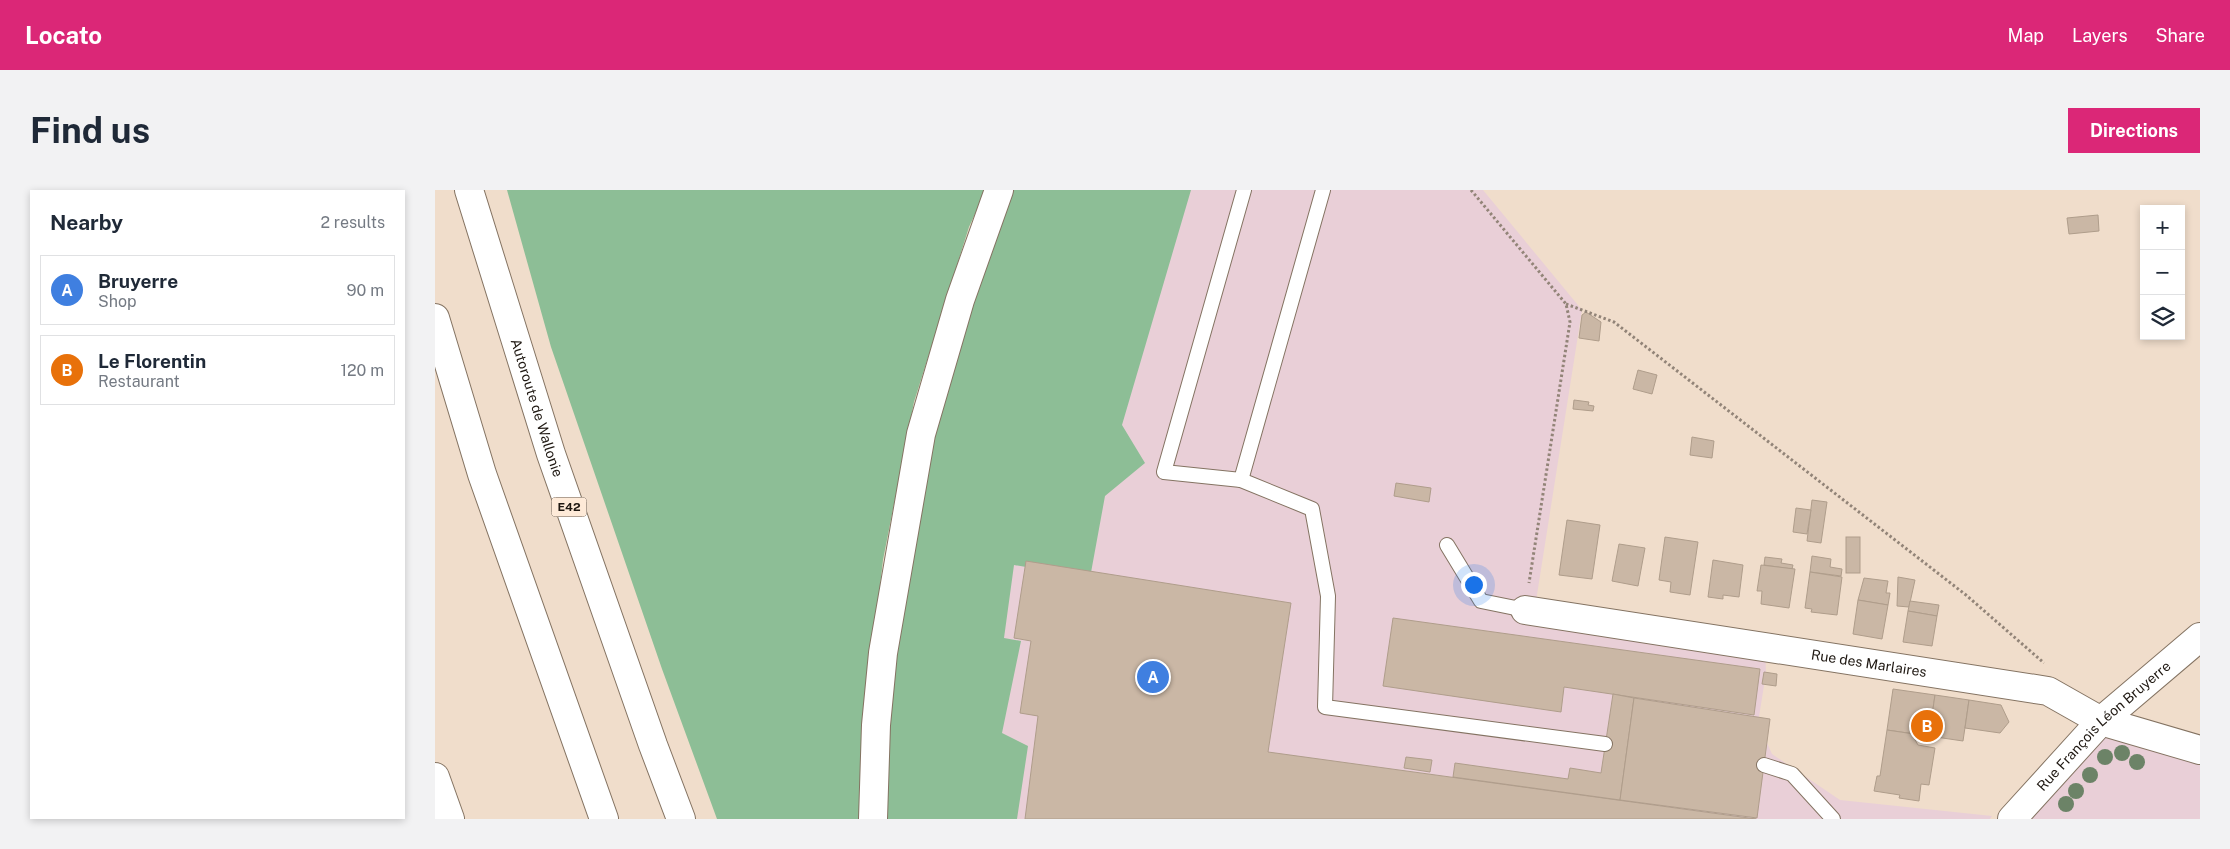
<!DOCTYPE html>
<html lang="en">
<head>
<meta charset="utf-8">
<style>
	:root { --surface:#fff; --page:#f2f2f3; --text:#1f2937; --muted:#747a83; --line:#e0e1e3; --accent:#db2777 }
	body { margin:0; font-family:"Public Sans",sans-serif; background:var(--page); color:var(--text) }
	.controls { position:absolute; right:15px; top:15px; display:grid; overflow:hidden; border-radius:0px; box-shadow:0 2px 8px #0003 }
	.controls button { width:45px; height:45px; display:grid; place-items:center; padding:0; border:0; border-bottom:1px solid var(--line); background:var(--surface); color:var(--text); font:25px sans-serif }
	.you { position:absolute; left:1038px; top:394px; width:18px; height:18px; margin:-12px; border:4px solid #fff; border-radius:50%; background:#1a73e8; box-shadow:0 0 0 8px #1a73e833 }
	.badge { display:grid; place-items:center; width:32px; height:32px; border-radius:50%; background:var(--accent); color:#fff; font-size:16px; font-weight:700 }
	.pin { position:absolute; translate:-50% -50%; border:2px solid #fff; box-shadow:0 1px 5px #0006 }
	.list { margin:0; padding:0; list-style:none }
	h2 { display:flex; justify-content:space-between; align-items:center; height:65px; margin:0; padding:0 20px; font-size:21px }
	h2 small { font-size:16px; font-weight:400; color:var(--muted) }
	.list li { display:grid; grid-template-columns:32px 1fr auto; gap:15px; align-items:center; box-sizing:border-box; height:70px; margin:0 10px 10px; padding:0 10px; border:1px solid var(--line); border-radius:0px }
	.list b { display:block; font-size:19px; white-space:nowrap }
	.list p { margin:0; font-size:16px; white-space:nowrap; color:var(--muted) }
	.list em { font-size:16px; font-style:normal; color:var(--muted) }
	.icon { flex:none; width:28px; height:28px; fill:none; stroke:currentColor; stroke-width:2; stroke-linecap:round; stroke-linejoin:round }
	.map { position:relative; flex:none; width:1765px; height:629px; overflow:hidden; border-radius:0px }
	header { display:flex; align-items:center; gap:30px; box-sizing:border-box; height:70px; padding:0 25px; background:var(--accent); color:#fff }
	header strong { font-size:24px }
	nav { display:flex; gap:28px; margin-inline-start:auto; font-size:18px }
	.intro { display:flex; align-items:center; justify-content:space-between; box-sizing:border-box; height:120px; padding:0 30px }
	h1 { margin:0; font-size:35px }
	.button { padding:12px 22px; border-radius:0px; background:var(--accent); color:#fff; font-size:18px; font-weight:700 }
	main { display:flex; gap:30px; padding:0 30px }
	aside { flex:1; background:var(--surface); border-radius:0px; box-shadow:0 2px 8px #0003 }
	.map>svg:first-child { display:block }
	.industrial { fill:#e9cfd7 }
	.green { fill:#8dbe96 }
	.building { fill:#cab7a5; stroke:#af9d8b }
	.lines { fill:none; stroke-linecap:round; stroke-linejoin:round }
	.service-casing { stroke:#847362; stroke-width:16 }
	.minor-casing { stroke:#847362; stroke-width:30 }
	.motorway-casing { stroke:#847362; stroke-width:30 }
	.path { stroke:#928478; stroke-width:3; stroke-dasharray:2.5 2.5; stroke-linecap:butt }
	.service { stroke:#fff; stroke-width:14 }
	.minor { stroke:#fff; stroke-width:28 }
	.motorway { stroke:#fff; stroke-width:28 }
	.tree { fill:#6c8367 }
	.labels { text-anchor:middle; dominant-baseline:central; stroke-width:4; stroke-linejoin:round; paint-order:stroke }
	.shield { fill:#feead8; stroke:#62574d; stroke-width:1 }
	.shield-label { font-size:12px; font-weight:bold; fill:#1f1812 }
	.street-label { font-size:14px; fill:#1f1812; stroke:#feead8 }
</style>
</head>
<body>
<header>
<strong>Locato</strong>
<nav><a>Map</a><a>Layers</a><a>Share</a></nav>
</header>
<div class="intro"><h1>Find us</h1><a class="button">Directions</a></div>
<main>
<aside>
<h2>Nearby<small>2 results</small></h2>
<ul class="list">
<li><span class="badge" style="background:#3f7fe0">A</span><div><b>Bruyerre</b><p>Shop</p></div><em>90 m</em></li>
<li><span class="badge" style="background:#e8710a">B</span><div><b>Le Florentin</b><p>Restaurant</p></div><em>120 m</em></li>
</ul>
</aside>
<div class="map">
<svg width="1765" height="629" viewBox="0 0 1765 629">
	<rect width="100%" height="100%" fill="#f0ddcb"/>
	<g class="industrial">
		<polygon points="564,0 1048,0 1147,120 1101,411 1330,457 1331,483 1323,533 1337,564 1405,610 1557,626 1555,629 439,629"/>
		<polygon points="1671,533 1765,560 1765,629 1589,629"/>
	</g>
	<g class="green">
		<polygon points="72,0 551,0 534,37 479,212 448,370 428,544 425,629 282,629 227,479 116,157"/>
		<polygon points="570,0 756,0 687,235 710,273 670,306 655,388 579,375 569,448 586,451 567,543 593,556 582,629 439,629 496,207"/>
	</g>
	<g class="building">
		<polygon points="1663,25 1664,41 1634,44 1632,28"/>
		<polygon points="1151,122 1166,132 1164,151 1144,148 1147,125"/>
		<polygon points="1203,180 1222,185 1217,204 1198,199"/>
		<polygon points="1139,210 1154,212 1153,215 1159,216 1158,221 1138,219"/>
		<polygon points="1257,247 1279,251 1277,268 1255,265"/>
		<polygon points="961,293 996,298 994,312 959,306"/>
		<polygon points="1377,310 1392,312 1386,353 1372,351"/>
		<polygon points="1361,318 1376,320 1372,344 1358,342"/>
		<polygon points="1132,330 1165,335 1157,389 1124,385"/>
		<polygon points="1230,347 1263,352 1255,405 1235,402 1236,392 1224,390"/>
		<rect x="1411" y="347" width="14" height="36"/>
		<polygon points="1184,354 1210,358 1203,396 1177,391"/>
		<polygon points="1377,366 1396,369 1395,377 1407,379 1406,386 1375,382"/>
		<polygon points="1330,367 1347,369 1346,373 1358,375 1357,379 1329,375"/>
		<polygon points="1278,370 1308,375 1304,407 1288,405 1288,409 1273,407"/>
		<polygon points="591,371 856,413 833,562 1321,629 590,629 603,526 585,523 596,451 579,448"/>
		<polygon points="1326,375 1360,379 1354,418 1326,414 1327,401 1322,401"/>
		<polygon points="1375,382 1407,387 1402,425 1376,422 1377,419 1370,418"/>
		<polygon points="1463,387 1480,390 1474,417 1462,416"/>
		<polygon points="1429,388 1453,391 1451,403 1455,403 1453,415 1423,410"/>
		<polygon points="1423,410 1453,415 1447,449 1418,444"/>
		<polygon points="1475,411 1504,415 1502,426 1473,421"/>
		<polygon points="1473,421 1502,426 1497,456 1468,452"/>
		<polygon points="958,428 1325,479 1319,525 1129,497 1126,522 948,496"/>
		<polygon points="1329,482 1342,484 1341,496 1327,494"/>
		<polygon points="1458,499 1500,505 1494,546 1452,540"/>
		<polygon points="1178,504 1199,508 1185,610 1018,587 1020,573 1133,589 1135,578 1166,583"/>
		<polygon points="1500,505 1534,510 1528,551 1494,546"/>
		<polygon points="1199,508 1335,529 1322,628 1185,610"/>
		<polygon points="1534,510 1566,515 1574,532 1565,543 1530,538"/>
		<polygon points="1452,540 1479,544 1479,548 1483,555 1500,558 1494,595 1486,594 1484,611 1464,608 1465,605 1439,601 1442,586 1445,586"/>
		<polygon points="971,567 997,570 995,582 969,578"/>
	</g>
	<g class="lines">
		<defs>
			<g id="service">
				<polyline points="809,0 729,282 806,290 877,319 893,406 890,517 1170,554"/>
				<polyline points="806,290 888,0"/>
				<polyline points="1012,355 1046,411 1090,420"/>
				<polyline points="1329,575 1357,584 1398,629"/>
			</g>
			<g id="minor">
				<path id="s1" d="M1090 420 1613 501 1666 531 1765 560"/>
				<polyline points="0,587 15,629"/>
				<path id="s2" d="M1577 629 1666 531 1765 447"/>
			</g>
			<g id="motorway">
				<path id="s3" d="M34 0 116 264 218 555 246 629"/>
				<polyline points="0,128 47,284 169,629"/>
				<polyline points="438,629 441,535 448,463 486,244 525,110 564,0"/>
			</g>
		</defs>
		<use href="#service" class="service-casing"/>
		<use href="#minor" class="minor-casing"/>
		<use href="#motorway" class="motorway-casing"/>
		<g class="path">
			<polyline points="1036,0 1131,114 1135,132 1094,393"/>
			<polyline points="1131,114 1179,132 1531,405 1609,473"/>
		</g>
		<use href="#service" class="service"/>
		<use href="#minor" class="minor"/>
		<use href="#motorway" class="motorway"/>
	</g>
	<g class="tree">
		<circle cx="1687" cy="563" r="8"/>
		<circle cx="1670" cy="567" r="8"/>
		<circle cx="1702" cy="572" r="8"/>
		<circle cx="1655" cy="585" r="8"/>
		<circle cx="1641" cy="601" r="8"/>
		<circle cx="1631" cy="614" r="8"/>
	</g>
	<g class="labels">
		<rect class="shield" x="116.5" y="307.5" width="35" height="19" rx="4"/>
		<g class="shield-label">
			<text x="134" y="317">E42</text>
		</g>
		<g class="street-label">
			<text stroke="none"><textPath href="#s3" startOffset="228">Autoroute de Wallonie</textPath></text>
			<text stroke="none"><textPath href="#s1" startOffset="348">Rue des Marlaires</textPath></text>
			<text stroke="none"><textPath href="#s2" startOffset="131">Rue François Léon Bruyerre</textPath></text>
		</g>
	</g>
</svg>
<div class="controls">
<button>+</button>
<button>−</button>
<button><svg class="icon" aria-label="layers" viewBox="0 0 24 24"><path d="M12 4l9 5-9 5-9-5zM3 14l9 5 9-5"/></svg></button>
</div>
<div class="you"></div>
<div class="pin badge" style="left:718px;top:487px;background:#3f7fe0">A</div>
<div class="pin badge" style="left:1492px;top:536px;background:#e8710a">B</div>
</div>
</main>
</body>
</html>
